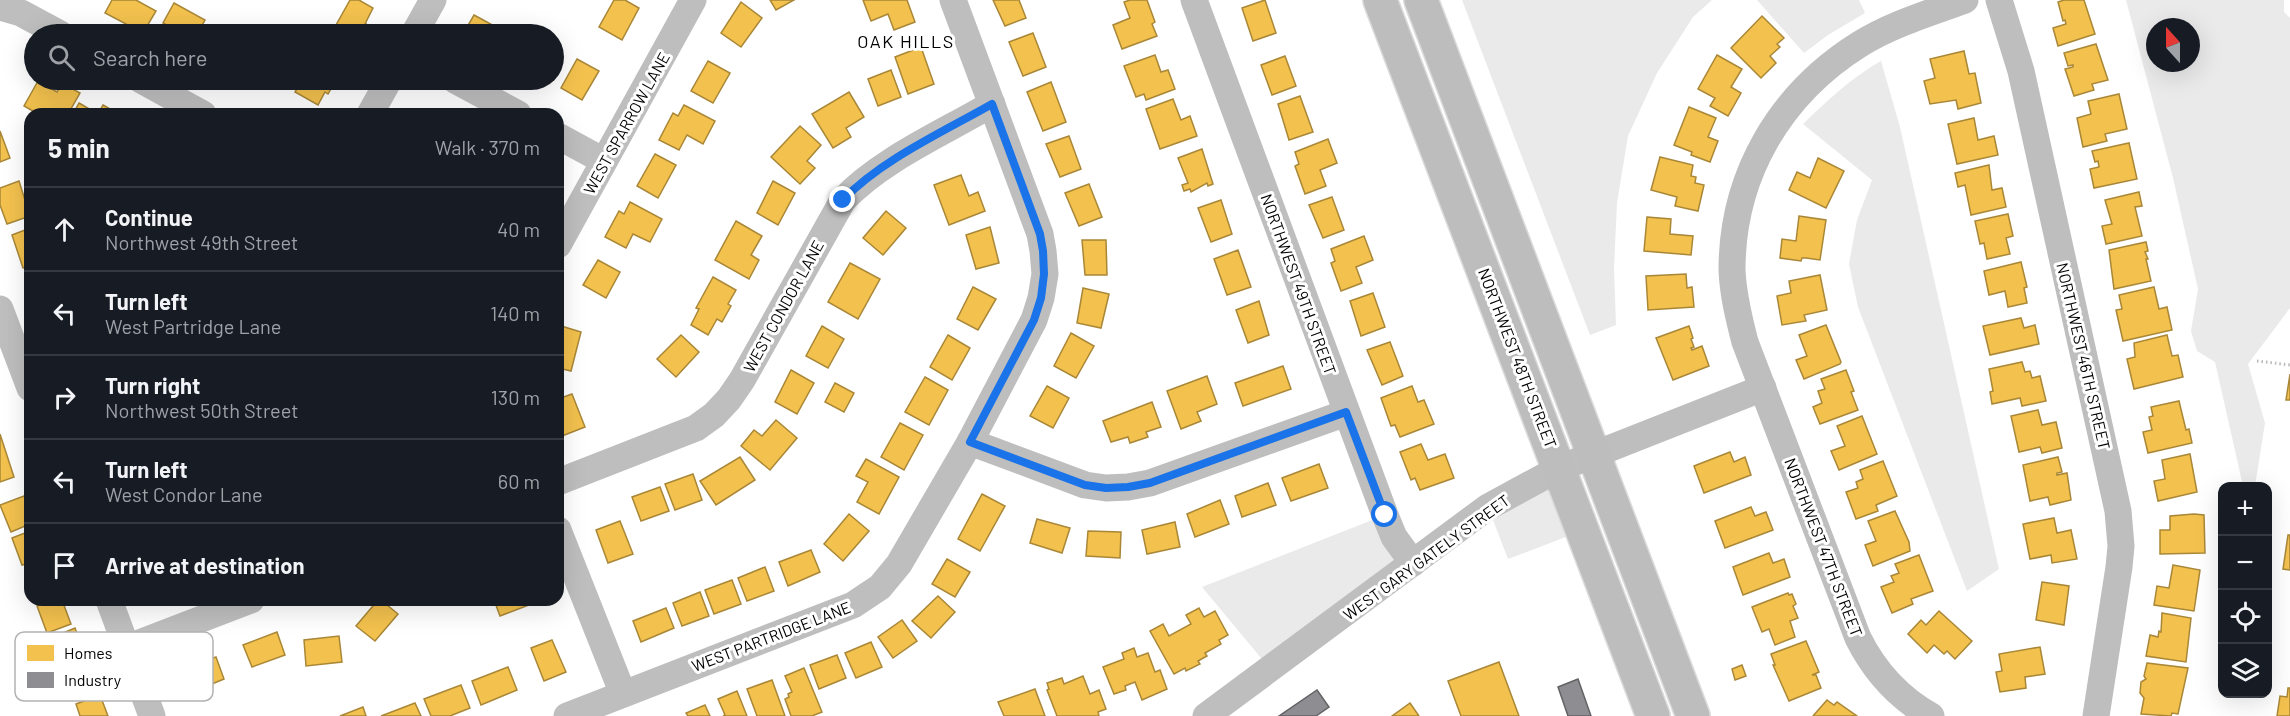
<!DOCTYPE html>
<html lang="en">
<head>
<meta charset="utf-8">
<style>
	:root { --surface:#171b24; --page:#242831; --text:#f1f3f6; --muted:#9ea1a6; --line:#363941 }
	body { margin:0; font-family:Barlow,sans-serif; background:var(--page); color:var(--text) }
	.controls { position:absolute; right:18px; bottom:18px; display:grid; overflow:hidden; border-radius:12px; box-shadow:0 6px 24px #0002 }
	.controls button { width:54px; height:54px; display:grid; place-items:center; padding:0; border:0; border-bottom:2px solid var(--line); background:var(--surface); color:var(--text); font:30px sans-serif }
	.compass { position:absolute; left:2146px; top:18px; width:54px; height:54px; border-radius:50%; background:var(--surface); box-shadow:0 6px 24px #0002; rotate:339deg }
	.stop { position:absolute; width:18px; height:18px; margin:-14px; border:4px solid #1a73e8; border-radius:50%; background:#fff }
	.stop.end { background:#1a73e8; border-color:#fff; box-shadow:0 2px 6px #0008 }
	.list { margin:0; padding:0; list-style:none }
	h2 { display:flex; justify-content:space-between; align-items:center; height:78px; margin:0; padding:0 24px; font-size:26px }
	h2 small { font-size:20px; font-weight:400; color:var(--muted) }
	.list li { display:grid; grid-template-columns:39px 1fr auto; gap:18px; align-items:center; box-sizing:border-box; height:84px; padding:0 24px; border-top:2px solid var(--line) }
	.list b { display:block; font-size:22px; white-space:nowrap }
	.list p { margin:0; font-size:20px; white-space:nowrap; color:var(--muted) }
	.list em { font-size:20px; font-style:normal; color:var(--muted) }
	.icon { flex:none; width:33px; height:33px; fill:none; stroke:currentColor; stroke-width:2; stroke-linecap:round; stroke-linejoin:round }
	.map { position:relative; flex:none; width:2290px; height:716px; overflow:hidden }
	.search { position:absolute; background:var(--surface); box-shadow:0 6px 24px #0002; left:24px; top:24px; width:540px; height:66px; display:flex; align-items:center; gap:15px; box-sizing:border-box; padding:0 21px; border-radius:33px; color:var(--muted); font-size:22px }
	.panel { position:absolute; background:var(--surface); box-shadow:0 6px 24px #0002; left:24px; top:108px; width:540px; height:498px; border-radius:18px }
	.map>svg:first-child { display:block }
	.green { fill:#eaeaea; fill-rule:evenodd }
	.homes { fill:#f2c14e; stroke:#a98737; stroke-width:1.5 }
	.industry { fill:#8d8d92; stroke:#636366; stroke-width:1.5 }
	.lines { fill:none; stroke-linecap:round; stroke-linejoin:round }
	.major-casing { stroke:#dbdbdb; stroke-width:36 }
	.path { stroke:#b8b8b8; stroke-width:3; stroke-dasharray:1.5 3; stroke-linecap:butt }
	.minor { stroke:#bebebe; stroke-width:27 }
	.major { stroke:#bdbdbd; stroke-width:33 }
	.route { stroke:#1a73e8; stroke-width:8 }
	.labels { text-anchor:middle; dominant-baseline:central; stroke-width:6; stroke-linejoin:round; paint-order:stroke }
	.street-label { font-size:16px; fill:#000; stroke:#fff }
	.neighbourhood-label { font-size:18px; letter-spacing:1.5px; fill:#000; stroke:#fff }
	.key { fill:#fff; stroke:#b2b2b2; stroke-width:1.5 }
	.key-label { font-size:16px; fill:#000 }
</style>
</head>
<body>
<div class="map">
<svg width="2290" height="716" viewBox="0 0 2290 716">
	<rect width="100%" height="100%" fill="#fff"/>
	<g class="green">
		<polygon points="1462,0 1712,0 1693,17 1657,73 1628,136 1617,203 1614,268 1616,325 1590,335"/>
		<polygon points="1757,0 1859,0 1865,13 1828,35 1804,53"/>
		<path d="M2126 0H2284V12L2290 18V308L2248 364 2265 423 2255 486H2243L2215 362 2197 351 2191 331 2198 289 2173 178ZM2155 27H2191V63H2155Z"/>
		<path d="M1881 61 1900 127 1999 569 1967 591 1858 307 1849 264 1857 220 1872 180 1803 124C1828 100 1851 78 1881 61Z"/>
		<polygon points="1560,468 1584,530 1508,559 1488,507"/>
		<polygon points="1385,515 1413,563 1271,670 1202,587"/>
	</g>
	<g class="homes">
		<polygon points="112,0 136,0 156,11 143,33 105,13"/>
		<polygon points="350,0 359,0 373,8 365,24 366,24 361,34 331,34"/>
		<polygon points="614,0 625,0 639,8 622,40 599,27"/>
		<polygon points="770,0 794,0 776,10"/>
		<polygon points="863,0 907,0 915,22 894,30 888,14 871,21"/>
		<polygon points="993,0 1019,0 1026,18 1005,26"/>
		<polygon points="1130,0 1147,0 1155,22 1152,24 1157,36 1122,49 1113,25 1130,18 1124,2"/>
		<polygon points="1265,0 1276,33 1253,41 1242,8"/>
		<polygon points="2064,0 2084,0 2095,34 2058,46 2053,28 2066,24 2065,20 2063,21 2058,2"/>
		<polygon points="741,2 762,18 741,47 721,33"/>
		<polygon points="174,3 205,20 197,34 166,34 170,27 163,23"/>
		<polygon points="474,15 507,33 506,34 463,34"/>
		<polygon points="1762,16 1784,38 1777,44 1780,47 1770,56 1776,63 1761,78 1731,48"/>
		<polygon points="521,27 535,34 516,34"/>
		<polygon points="1033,33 1046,67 1023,76 1009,42"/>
		<polygon points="2096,44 2108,80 2092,84 2094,90 2074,96 2065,69 2073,67 2073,65 2068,66 2064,53"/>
		<polygon points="921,47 934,84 908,94 895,57"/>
		<polygon points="1964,51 1969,74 1975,73 1981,103 1958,109 1956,100 1930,104 1924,81 1935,78 1930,59"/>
		<polygon points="1155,55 1161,72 1168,70 1175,89 1146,100 1144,94 1136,97 1124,66"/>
		<polygon points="1717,55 1742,69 1731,87 1741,93 1728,116 1710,106 1715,98 1698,89"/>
		<polygon points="1285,56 1296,86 1272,95 1261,65"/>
		<polygon points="577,59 599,71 582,100 561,88"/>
		<polygon points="708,61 730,73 713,103 691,91"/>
		<polygon points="891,70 901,97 878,106 868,79"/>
		<polygon points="302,80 336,80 328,94 325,92 318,105 295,92"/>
		<polygon points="38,81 57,92 62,83 80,93 68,114 38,114 24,106"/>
		<polygon points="1051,82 1066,122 1043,131 1027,92"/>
		<polygon points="849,92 864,117 846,128 851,137 833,148 812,114"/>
		<polygon points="2119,94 2127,129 2105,134 2107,141 2083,147 2077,118 2091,114 2088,101"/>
		<polygon points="1300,96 1313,132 1289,140 1278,104"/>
		<polygon points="1173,99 1181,120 1190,116 1197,136 1160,149 1146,109"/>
		<polygon points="79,103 98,114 73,114"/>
		<polygon points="103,105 119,114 98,114"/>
		<polygon points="684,105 715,121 703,144 687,135 679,150 659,140 673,113 678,116"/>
		<polygon points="1689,107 1716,118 1708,137 1718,141 1710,162 1691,155 1692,152 1674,145"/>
		<polygon points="1974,118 1978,140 1994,136 1998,155 1957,164 1948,124"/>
		<polygon points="800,126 821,145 807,161 815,168 800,184 771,157"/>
		<polygon points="0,131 10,158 0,162"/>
		<polygon points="1069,136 1081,169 1060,177 1046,144"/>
		<polygon points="1328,139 1337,163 1320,170 1326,186 1305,194 1295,166 1299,164 1295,152"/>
		<polygon points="2129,143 2137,179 2094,188 2090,169 2099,167 2098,161 2095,162 2092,151"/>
		<polygon points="1202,149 1213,184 1208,186 1207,183 1191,192 1190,189 1184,191 1182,185 1188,183 1178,158"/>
		<polygon points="655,154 676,165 658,198 637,186"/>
		<polygon points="1660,157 1693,165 1691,176 1696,177 1695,183 1704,185 1698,211 1675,206 1677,197 1651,190"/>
		<polygon points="1818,158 1844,171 1826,208 1789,190 1797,172 1810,178"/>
		<polygon points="1989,165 1992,190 2002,188 2006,207 1971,215 1965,185 1958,187 1955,173"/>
		<polygon points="961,175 969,196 978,192 985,211 949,225 934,185"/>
		<polygon points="19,181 30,216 7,224 0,205 0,188"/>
		<polygon points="773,181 795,193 778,225 757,213"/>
		<polygon points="1089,184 1102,217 1079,226 1065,193"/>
		<polygon points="2139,192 2142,206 2135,207 2142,236 2106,244 2102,226 2112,224 2105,200"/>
		<polygon points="1332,197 1344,230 1323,238 1309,205"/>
		<polygon points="1221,200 1232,234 1211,242 1198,208"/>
		<polygon points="630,202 662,219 650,242 633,234 626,248 605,237 619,211 624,214"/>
		<polygon points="886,211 906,228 883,255 863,238"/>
		<polygon points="2008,214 2013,236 2006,238 2010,254 1987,259 1984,243 1980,244 1975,221"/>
		<polygon points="1799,216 1826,220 1820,260 1806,258 1802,258 1801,261 1780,258 1782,239 1796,241"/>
		<polygon points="1647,217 1671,219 1670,234 1693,236 1691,255 1644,251"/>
		<polygon points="736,221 762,236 751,255 759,260 749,279 715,260"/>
		<polygon points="990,227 999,263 976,269 966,235"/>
		<polygon points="30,228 30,265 23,268 12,235"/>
		<polygon points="1364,236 1373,260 1356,267 1362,283 1341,291 1331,263 1335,261 1331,249"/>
		<polygon points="1082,240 1106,240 1107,275 1085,275"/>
		<polygon points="2146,242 2148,251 2145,252 2148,259 2146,259 2151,281 2114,289 2109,250"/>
		<polygon points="1238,250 1251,287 1227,295 1214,259"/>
		<polygon points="598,260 620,272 606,298 583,285"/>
		<polygon points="2021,262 2027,287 2024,288 2027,303 2008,307 2005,291 1989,295 1984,271"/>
		<polygon points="850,263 880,279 858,319 828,302"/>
		<polygon points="1686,274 1687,288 1692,287 1694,307 1648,310 1646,276"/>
		<polygon points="1820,275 1827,310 1804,315 1806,321 1782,325 1777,296 1791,293 1789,281"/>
		<polygon points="713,277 736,290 728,304 731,306 722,322 717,319 708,335 691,325 699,309 696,308"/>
		<polygon points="973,287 996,299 978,330 957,319"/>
		<polygon points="2154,287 2159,309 2167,307 2172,330 2123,341 2116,310 2122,309 2119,295"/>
		<polygon points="1083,288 1109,294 1101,328 1077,323"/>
		<polygon points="1373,293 1385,327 1361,336 1350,301"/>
		<polygon points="1259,301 1269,335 1248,343 1236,310"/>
		<polygon points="2021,318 2024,328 2035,325 2039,344 1990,355 1983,326"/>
		<polygon points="558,325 581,332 571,371 558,368"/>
		<polygon points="1826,325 1841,362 1840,364 1804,379 1796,360 1807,356 1799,335"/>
		<polygon points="822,326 844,339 828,368 806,356"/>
		<polygon points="1689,326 1693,338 1691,339 1694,347 1691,348 1692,350 1702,346 1709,366 1673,380 1656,338"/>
		<polygon points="1071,333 1094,346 1076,378 1054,366"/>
		<polygon points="681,335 699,352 676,377 657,359"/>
		<polygon points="948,335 970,348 952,380 930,367"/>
		<polygon points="2167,335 2172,356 2178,355 2183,377 2134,389 2127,359 2135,357 2134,343"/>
		<polygon points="1390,342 1403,376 1382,385 1367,350"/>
		<polygon points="2022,362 2025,372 2030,371 2032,378 2040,376 2046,401 2022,406 2020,398 1992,404 1990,392 1993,391 1989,369"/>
		<polygon points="1283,366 1291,389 1243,406 1235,383"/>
		<polygon points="791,370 814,383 797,414 775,402"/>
		<polygon points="1846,370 1854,391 1851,392 1858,410 1820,424 1813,407 1822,403 1818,391 1825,389 1821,379"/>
		<polygon points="2290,374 2290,400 2286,400"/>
		<polygon points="1207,376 1217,404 1197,412 1201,421 1181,429 1167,391"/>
		<polygon points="925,377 948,390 929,425 905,412"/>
		<polygon points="835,383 854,393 844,412 825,402"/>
		<polygon points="1047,386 1069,398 1053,428 1030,416"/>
		<polygon points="1412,386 1418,402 1424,400 1434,424 1400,437 1395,425 1391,426 1381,398"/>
		<polygon points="572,394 585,427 562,436 558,425 558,399"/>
		<polygon points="2179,401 2186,430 2189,429 2192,443 2148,453 2143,432 2152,430 2149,417 2153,416 2151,407"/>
		<polygon points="1152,402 1161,427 1146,432 1148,437 1130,443 1128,437 1111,442 1103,421"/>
		<polygon points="2038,410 2042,425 2056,422 2062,448 2042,453 2040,447 2019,452 2011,416"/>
		<polygon points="1862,416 1877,454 1839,470 1831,451 1845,446 1837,426"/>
		<polygon points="776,420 797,438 770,470 741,446 754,430 762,436"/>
		<polygon points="900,423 923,435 904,470 881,457"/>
		<polygon points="0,434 14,477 0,482"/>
		<polygon points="1421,444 1428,460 1445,454 1454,478 1420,490 1415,478 1411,480 1400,452"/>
		<polygon points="1730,452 1734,462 1745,457 1751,475 1704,493 1694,466"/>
		<polygon points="2190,454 2197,492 2158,501 2154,481 2165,479 2162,460"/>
		<polygon points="740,457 755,480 716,505 700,481"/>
		<polygon points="2058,457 2062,472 2057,473 2057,475 2067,473 2071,500 2050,505 2048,497 2030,501 2023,465"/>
		<polygon points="866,459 899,477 879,514 857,502 868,482 856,476"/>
		<polygon points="1883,461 1897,496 1876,505 1878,511 1856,519 1846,492 1858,488 1856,482 1863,479 1860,470"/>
		<polygon points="1319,464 1328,488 1291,501 1282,478"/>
		<polygon points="693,474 702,500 675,510 665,484"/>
		<polygon points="1268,483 1276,505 1242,517 1235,496"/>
		<polygon points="660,487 669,511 641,521 632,497"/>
		<polygon points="982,494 1005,506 980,551 958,539"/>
		<polygon points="24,496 30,511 30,524 11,532 0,505"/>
		<polygon points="1220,500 1229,524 1195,537 1187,514"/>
		<polygon points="1751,507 1755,516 1766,512 1773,530 1725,548 1715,521"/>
		<polygon points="1895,511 1909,542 1910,551 1873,566 1865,545 1876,541 1868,521"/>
		<polygon points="849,514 869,531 843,561 824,544"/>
		<polygon points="2194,514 2204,515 2205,553 2160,554 2160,530 2170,530 2170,516"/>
		<polygon points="2054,518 2057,533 2071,530 2077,559 2052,563 2051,555 2030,559 2023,524"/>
		<polygon points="1037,519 1070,528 1062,553 1030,543"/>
		<polygon points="620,521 633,554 608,563 596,530"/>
		<polygon points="1175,522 1180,547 1147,554 1142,530"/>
		<polygon points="30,531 30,563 22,565 12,538"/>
		<polygon points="1088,531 1121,532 1120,558 1086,556"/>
		<polygon points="2288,535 2290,535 2290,570 2283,569"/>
		<polygon points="811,550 820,572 788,586 779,562"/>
		<polygon points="1769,553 1773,563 1784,559 1790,577 1743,595 1733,567"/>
		<polygon points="1919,555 1933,591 1911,599 1913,604 1892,613 1881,587 1894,582 1891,576 1899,573 1895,564"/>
		<polygon points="947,559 970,572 955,597 932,584"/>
		<polygon points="2173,565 2200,570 2194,611 2154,605 2157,586 2169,588"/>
		<polygon points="765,567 774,591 747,601 738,578"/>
		<polygon points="732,580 741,604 714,614 705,590"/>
		<polygon points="2042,582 2069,586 2064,625 2036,620"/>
		<polygon points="700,592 709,616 682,626 673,603"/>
		<polygon points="1788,593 1789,595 1792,594 1796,604 1793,606 1798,618 1790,621 1795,637 1775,645 1769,629 1762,632 1752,607"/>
		<polygon points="938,596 955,612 931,638 912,621"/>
		<polygon points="52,600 62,600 71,624 47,633 37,606"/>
		<polygon points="378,600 381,600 398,614 375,641 356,626"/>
		<polygon points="494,600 533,600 534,603 500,616"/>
		<polygon points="666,608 674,628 641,642 633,621"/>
		<polygon points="1199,608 1204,617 1215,611 1228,635 1219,640 1221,644 1205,653 1207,656 1198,661 1200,664 1186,671 1185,668 1174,674 1150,631 1163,624 1169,636 1191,624 1186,615"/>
		<polygon points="1939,611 1972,641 1955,659 1947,651 1944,654 1934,645 1927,653 1908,634 1921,620 1926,625"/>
		<polygon points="2162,613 2191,618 2186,662 2146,656 2150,635 2158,637 2159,631 2161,632"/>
		<polygon points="902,620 917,641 893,658 878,637"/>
		<polygon points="75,628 85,655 61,664 51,638"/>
		<polygon points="277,632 285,655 252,667 243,645"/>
		<polygon points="339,636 342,662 306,666 304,640"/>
		<polygon points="552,640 566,672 544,681 531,648"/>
		<polygon points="1806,641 1819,672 1812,675 1816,675 1821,688 1789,701 1773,665 1775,665 1771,654"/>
		<polygon points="871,642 882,667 856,678 845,653"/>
		<polygon points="2040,647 2045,674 2025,677 2026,688 2000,692 1996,672 2002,671 1999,654"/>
		<polygon points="1134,648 1137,657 1148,653 1155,672 1160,670 1167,689 1142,700 1135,682 1125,686 1126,690 1114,694 1103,667 1124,659 1122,653"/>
		<polygon points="837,655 846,678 819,689 810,665"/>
		<polygon points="216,657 224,679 185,695 176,671"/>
		<polygon points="1499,662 1519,716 1461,716 1448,681"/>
		<polygon points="2147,663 2188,668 2178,714 2172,713 2171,716 2141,714 2144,698 2140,693 2141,682 2146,679 2144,676"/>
		<polygon points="1742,665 1746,676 1735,680 1732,669"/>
		<polygon points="508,667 517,690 481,705 472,681"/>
		<polygon points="804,668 822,712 812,716 791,716 785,699 789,697 788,694 792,692 785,676"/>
		<polygon points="1083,676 1090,694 1099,690 1106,709 1098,712 1099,716 1057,716 1047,690 1049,689 1047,683 1062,678 1064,684"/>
		<polygon points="772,680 785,716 757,716 747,689"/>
		<polygon points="461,685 470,708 450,716 431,716 424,699"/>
		<polygon points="2288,688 2290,688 2290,716 2277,716 2280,696 2287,697"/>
		<polygon points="1035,689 1045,716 1004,716 998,702"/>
		<polygon points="737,691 747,716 723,716 725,715 718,699"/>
		<polygon points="100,695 108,716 80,716 76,704"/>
		<polygon points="1827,700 1834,705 1837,702 1857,716 1813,716"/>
		<polygon points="415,703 421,716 381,716"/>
		<polygon points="1410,703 1419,716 1392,716"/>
		<polygon points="705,705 710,716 688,716 686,713"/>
		<polygon points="363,707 366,716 340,716"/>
	</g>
	<g class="industry">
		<polygon points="1578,679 1591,716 1568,716 1558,687"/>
		<polygon points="1317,690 1329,707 1316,716 1279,716"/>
	</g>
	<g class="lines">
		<defs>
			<g id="major">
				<polyline points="1380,0 1653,716"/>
				<polyline points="1421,0 1693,716"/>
			</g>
		</defs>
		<use href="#major" class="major-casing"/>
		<polyline class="path" points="2257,361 2290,365"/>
		<g class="minor">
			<polyline points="1194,0 1385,515 1394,537 1413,563"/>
			<polyline points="1999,0 2021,71 2118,511 2121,546 2119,567 2096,716"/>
			<polyline points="0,7 21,13 60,34"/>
			<polyline points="414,34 433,0"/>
			<polyline points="141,80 203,114"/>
			<polyline points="455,80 518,114"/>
			<polyline points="370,114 389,80"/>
			<polyline points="558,136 604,161"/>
			<polyline points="558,245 693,0"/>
			<polyline points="0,309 30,388"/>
			<polyline points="970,442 1085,485 1106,488 1128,487 1150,483 1346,413"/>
			<path d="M558 482 696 428 714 415 729 399 742 380 843 200C882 159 943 133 992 104"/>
			<polyline points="558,530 623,694"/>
			<polyline points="109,600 152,716"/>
			<polyline points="126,648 251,600"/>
			<polyline points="567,716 853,605 880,587 899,564 970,442 1034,320 1041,298 1045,274 1043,251 1040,234 953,0"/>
			<polyline points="1206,716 1488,507 1560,468 1763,388"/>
			<path d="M1931 716C1899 698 1875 672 1858 638L1745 342C1739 319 1733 295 1732 270 1732 175 1780 94 1860 44 1892 24 1930 13 1965 0"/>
		</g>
		<use href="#major" class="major"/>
	</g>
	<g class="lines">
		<path class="route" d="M843 200C881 160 943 132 992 104L1040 234 1043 251 1044 274 1041 298 1034 320 970 442 1085 485 1106 488 1128 487 1150 483 1346 412 1385 515"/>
	</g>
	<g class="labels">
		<g class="street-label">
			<text transform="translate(626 123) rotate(-61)">WEST SPARROW LANE</text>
			<text transform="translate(1299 284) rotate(70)">NORTHWEST 49TH STREET</text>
			<text transform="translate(783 306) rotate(-61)">WEST CONDOR LANE</text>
			<text transform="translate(2084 356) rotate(77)">NORTHWEST 46TH STREET</text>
			<text transform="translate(1518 358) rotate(69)">NORTHWEST 48TH STREET</text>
			<text transform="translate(1824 547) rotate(69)">NORTHWEST 47TH STREET</text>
			<text transform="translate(1426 557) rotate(-36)">WEST GARY GATELY STREET</text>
			<text transform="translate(771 636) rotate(-21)">WEST PARTRIDGE LANE</text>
		</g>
		<g class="neighbourhood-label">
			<text x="906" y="41">OAK HILLS</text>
		</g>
	</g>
	<rect x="15" y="632" width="198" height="69" rx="9" class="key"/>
	<rect x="27" y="645" width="27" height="16" fill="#f2c14e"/>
	<rect x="27" y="672" width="27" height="16" fill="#8d8d92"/>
	<g class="key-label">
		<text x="64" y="659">Homes</text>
		<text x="64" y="686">Industry</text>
	</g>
</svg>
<div class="controls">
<button>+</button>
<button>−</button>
<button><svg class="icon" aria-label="locate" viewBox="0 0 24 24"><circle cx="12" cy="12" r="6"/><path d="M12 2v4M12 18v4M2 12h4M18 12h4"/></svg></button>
<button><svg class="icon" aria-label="layers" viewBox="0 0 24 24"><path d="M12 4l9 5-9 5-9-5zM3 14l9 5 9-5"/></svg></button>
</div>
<svg class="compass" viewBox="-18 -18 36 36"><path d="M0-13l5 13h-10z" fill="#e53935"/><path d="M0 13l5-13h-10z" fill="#9ea1a6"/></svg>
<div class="stop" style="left:1385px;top:515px"></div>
<div class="stop end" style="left:843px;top:200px"></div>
<div class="search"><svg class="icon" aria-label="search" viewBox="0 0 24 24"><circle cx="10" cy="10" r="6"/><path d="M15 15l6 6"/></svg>Search here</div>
<section class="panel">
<h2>5 min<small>Walk · 370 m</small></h2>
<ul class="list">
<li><svg class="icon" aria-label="ahead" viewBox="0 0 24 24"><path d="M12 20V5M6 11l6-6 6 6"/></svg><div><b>Continue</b><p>Northwest 49th Street</p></div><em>40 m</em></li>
<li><svg class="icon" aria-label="left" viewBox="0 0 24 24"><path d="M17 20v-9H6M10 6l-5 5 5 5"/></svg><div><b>Turn left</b><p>West Partridge Lane</p></div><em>140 m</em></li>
<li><svg class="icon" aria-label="right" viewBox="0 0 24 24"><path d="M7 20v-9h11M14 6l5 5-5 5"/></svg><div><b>Turn right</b><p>Northwest 50th Street</p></div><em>130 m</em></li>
<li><svg class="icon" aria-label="left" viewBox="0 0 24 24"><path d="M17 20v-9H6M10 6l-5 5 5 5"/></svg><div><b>Turn left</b><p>West Condor Lane</p></div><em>60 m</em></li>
<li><svg class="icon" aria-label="arrive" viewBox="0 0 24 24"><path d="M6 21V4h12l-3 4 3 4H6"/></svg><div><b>Arrive at destination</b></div></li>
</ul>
</section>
</div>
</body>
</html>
